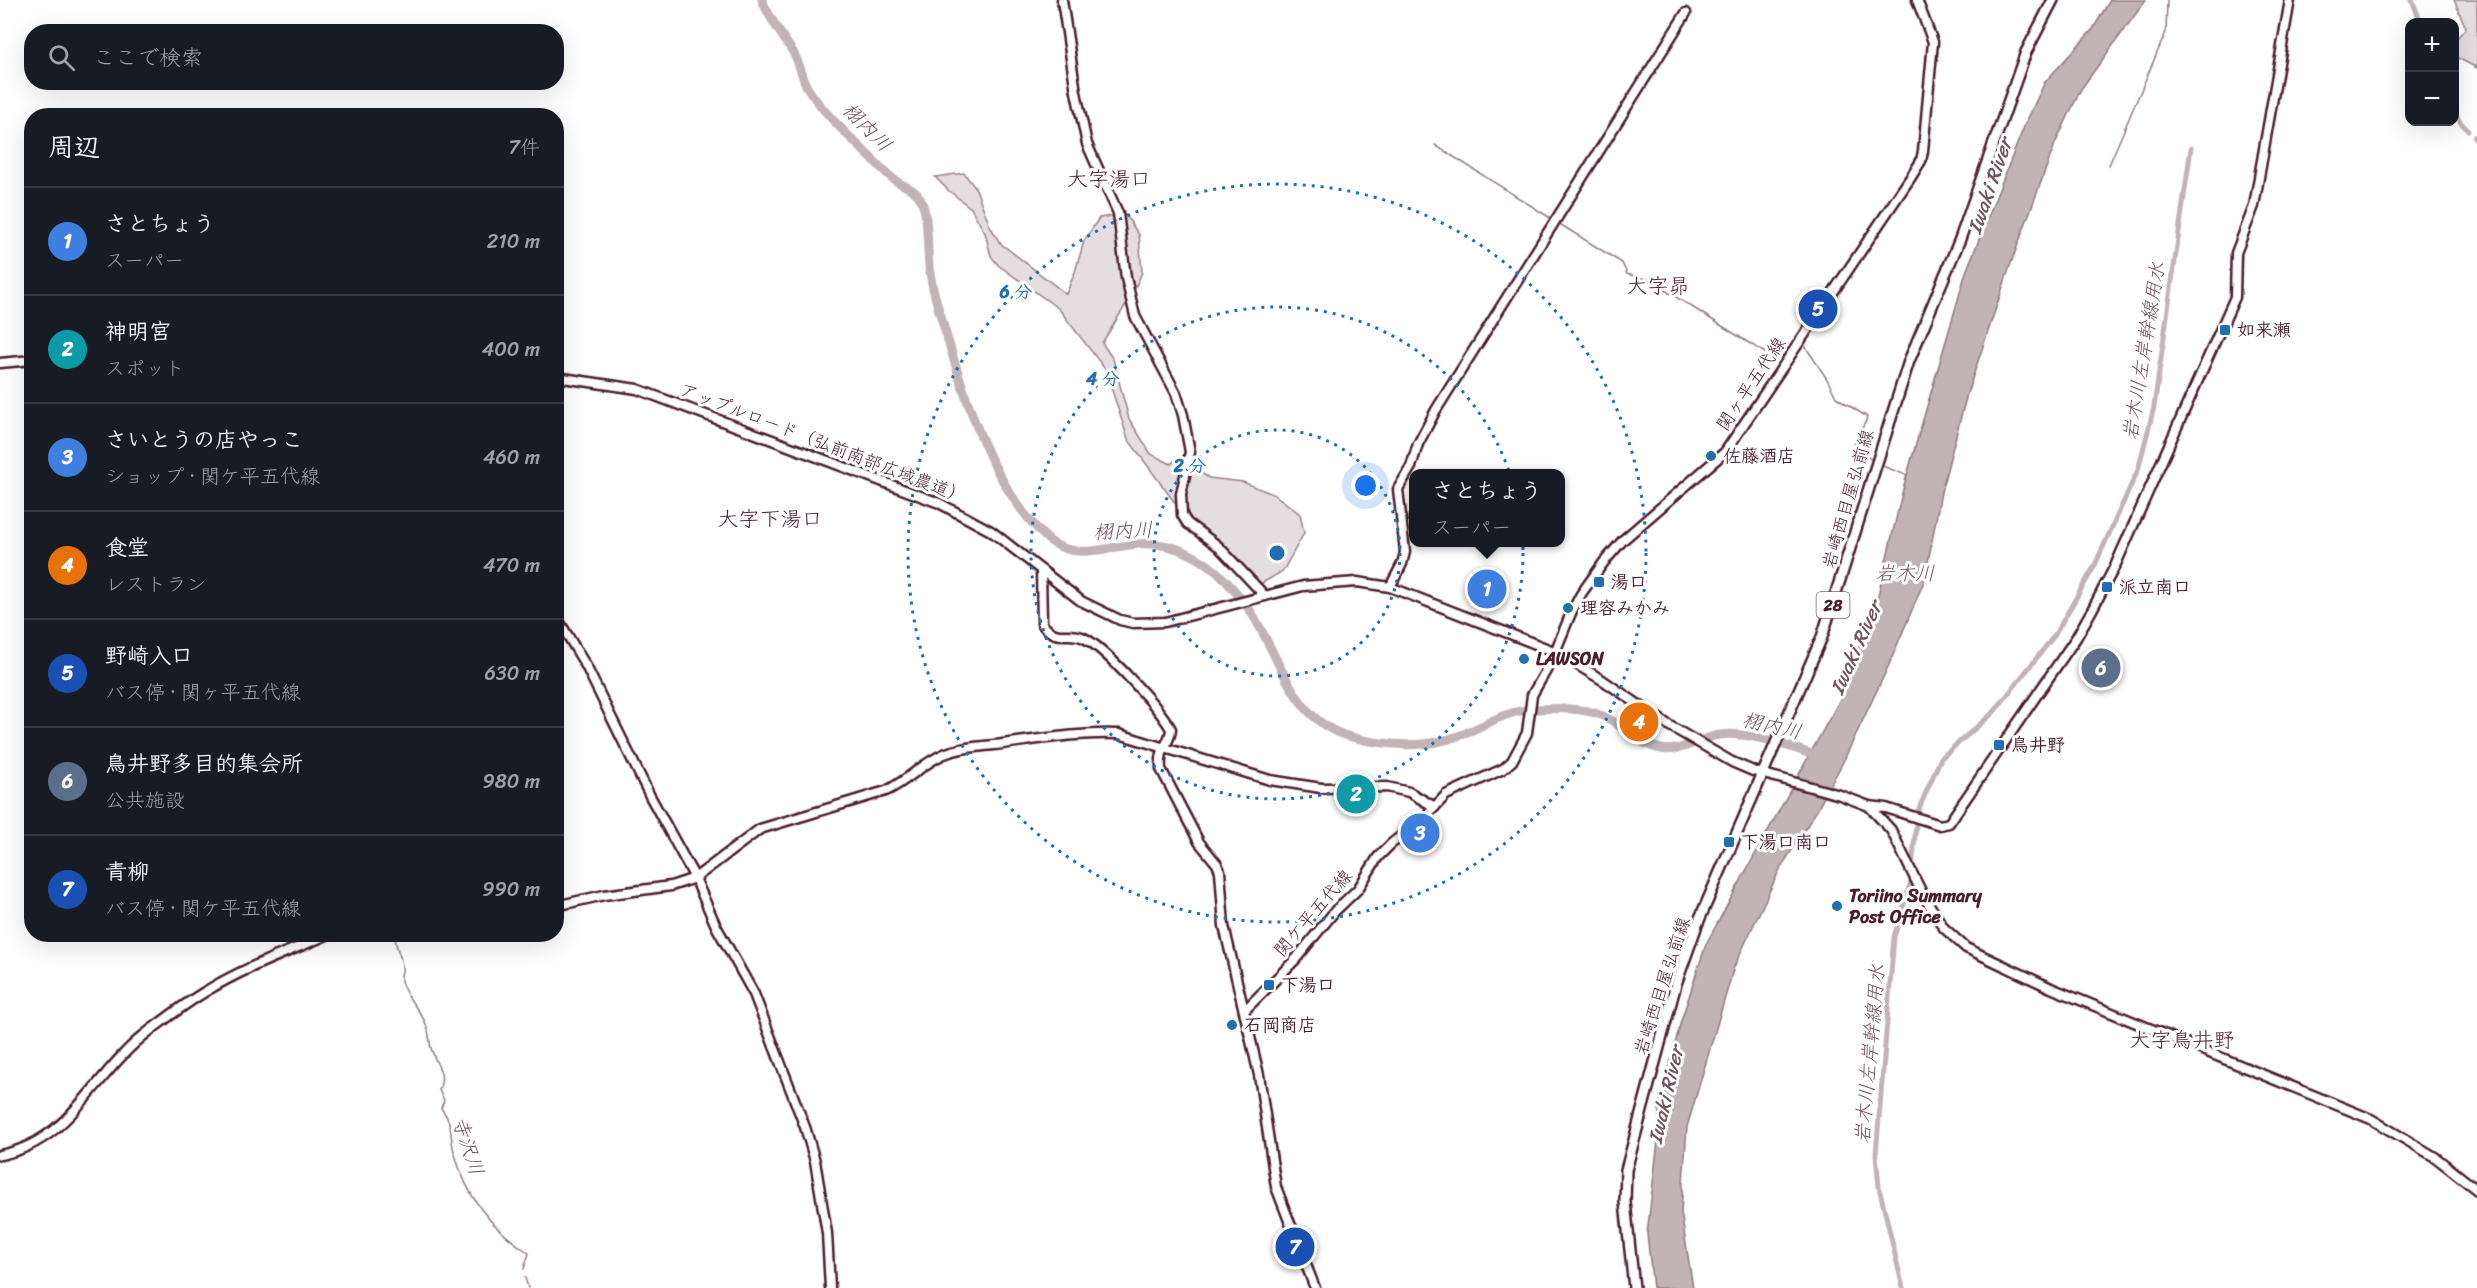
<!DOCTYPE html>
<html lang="ja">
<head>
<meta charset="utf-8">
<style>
	:root { --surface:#171b24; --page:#242831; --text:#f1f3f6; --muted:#9ea1a6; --line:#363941; --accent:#1f6fb2 }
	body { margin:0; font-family:Sriracha,"Klee One",sans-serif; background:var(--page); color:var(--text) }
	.controls { position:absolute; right:18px; top:18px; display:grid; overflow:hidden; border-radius:12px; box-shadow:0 6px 24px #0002 }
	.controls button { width:54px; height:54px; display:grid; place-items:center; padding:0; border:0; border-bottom:2px solid var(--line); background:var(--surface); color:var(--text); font:30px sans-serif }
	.you { position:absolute; left:1366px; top:486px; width:21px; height:21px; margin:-15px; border:4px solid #fff; border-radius:50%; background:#1a73e8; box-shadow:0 0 0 9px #1a73e833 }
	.badge { display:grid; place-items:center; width:39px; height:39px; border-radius:50%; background:var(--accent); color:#fff; font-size:20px; font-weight:700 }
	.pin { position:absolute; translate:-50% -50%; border:3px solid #fff; box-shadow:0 2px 6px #0006 }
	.popup { position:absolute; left:1409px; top:469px; width:156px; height:78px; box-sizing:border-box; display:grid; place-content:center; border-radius:12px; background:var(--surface); filter:drop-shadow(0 2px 4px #0005); font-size:20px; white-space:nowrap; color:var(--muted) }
	.popup b { font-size:22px; color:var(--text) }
	.popup::after { content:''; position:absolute; left:50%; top:100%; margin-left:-12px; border:12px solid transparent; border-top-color:var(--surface) }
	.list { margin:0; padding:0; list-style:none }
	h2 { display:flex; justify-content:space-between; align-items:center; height:78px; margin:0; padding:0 24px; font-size:26px }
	h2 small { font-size:20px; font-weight:400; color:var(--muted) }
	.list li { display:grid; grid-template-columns:39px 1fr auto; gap:18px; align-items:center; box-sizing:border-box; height:108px; padding:0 24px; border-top:2px solid var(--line) }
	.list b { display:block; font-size:22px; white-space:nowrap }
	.list p { margin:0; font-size:20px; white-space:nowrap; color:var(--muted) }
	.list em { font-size:20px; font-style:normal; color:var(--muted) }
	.icon { flex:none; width:33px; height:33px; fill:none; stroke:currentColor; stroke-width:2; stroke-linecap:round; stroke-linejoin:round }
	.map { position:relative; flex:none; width:2477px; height:1288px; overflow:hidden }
	.search { position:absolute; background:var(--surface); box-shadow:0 6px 24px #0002; left:24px; top:24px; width:540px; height:66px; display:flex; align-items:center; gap:15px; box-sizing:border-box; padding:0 21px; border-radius:24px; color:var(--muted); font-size:22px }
	.panel { position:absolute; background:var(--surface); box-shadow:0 6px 24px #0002; left:24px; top:108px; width:540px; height:834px; border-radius:24px }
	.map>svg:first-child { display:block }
	.green { fill:#e5dee0; stroke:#987e86; stroke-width:1.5 }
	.water { fill:#c1b3b6; stroke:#91787e; stroke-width:1.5 }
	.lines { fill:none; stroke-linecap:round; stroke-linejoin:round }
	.stream { stroke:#91787e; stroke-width:1.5 }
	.canal { stroke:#c1b3b6; stroke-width:5 }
	.river { stroke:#c1b3b6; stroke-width:9 }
	.secondary-casing { stroke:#4a1f2b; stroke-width:13 }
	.primary-casing { stroke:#4a1f2b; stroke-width:14 }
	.secondary { stroke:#fff; stroke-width:8 }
	.primary { stroke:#fff; stroke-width:9 }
	.ring { fill:none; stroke:#1f6fb2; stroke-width:3; stroke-dasharray:3 6 }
	.poi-dot { fill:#1f6fb2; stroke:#fff; stroke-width:2 }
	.labels { text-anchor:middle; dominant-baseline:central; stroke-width:6; stroke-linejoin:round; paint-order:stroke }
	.shield { fill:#fff; stroke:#80626b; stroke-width:1.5 }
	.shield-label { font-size:16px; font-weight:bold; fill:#4a1f2b }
	.poi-label { font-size:18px; font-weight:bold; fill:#4a1f2b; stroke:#fff; text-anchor:start }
	.street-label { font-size:18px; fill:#4a1f2b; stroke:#fff }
	.water-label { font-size:20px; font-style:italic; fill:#74535c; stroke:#fff }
	.quarter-label { font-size:21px; fill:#4a1f2b; stroke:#fff }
	.centre { fill:#1f6fb2; stroke:#fff; stroke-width:3 }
	.ring-label { font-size:18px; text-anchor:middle; font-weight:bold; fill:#1f6fb2; stroke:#fff; stroke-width:6; stroke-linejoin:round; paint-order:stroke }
</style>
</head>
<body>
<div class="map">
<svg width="2477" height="1288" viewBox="0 0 2477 1288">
	<rect width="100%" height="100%" fill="#fff"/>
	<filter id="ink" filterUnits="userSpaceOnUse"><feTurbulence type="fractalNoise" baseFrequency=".0167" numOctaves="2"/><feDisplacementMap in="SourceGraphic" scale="12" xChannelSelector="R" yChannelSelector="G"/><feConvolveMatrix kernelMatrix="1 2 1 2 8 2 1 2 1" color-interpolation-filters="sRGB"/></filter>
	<g filter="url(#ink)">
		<g class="green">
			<polygon points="2454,0 2477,0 2477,68 2456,57 2455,40 2466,28"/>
			<polygon points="964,173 976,189 990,226 1000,243 1066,294 1075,272 1084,241 1099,218 1125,214 1139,235 1142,272 1132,295 1102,343 1113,359 1129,419 1151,454 1171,464 1177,458 1209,478 1243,482 1275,495 1300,514 1304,533 1283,571 1257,586 1186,518 1128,439 1105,369 1059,309 998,265 991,256 985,233 971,208 949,191 935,177"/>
		</g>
		<polygon class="water" points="2110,0 2146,0 2081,89 2055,144 2010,266 1967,394 1941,492 1925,579 1888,667 1844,760 1817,810 1780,869 1734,967 1687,1127 1681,1212 1693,1288 1653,1288 1647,1234 1659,1132 1659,1105 1681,1021 1706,944 1839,701 1878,595 1904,485 1966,272 2025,124 2045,82 2093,29"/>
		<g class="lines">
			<g class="stream">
				<polyline points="1435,145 1552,219"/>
				<polyline points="2109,165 2166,32 2167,0"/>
				<path d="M1558 223 1622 263 1627 274 1649 280 1773 358C1787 359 1789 346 1797 339"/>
				<path d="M1803 343 1827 379 1836 397 1867 417C1865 428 1855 434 1854 446L1873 461"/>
				<polyline points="1880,465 1906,475"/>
				<path d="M395 934C395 948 401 955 402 966 403 973 399 977 402 984 407 999 420 1010 426 1024 430 1033 429 1043 432 1051 437 1067 446 1073 439 1090L444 1100 441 1108C454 1125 449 1133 454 1151 466 1197 490 1227 529 1253L524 1269"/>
				<polyline points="525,1277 528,1288"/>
			</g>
			<g class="canal">
				<polyline points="2412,0 2421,22"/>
				<polyline points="2454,110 2460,122 2468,130"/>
				<polyline points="2474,137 2477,141"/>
				<polyline points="1917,813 1941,758 1994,712 2054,636 2094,567 2138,470 2154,407 2191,148"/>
				<polyline points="1903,1288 1879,1187 1876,1154 1894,937 1911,881 1916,823"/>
			</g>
			<path class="river" d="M762 0C770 20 782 35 793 52 800 63 801 76 807 87 823 113 847 134 868 155 877 163 886 174 896 181 905 187 914 188 920 198 930 216 926 252 930 273 934 298 943 323 950 347 968 406 986 463 1024 513 1032 523 1040 533 1050 541 1077 561 1108 546 1138 544 1172 541 1204 557 1226 581 1236 592 1247 604 1254 617 1281 661 1295 723 1351 737 1390 747 1433 749 1470 731 1489 723 1506 712 1527 710 1549 708 1573 707 1595 713 1620 720 1635 744 1661 749 1682 753 1699 738 1719 735 1750 731 1786 746 1815 755L1818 758"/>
			<defs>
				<g id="secondary">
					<polyline points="1062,0 1076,92 1087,144 1118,213 1126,278 1135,316 1176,393 1183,415 1190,452 1181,494 1182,515 1187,523 1218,546 1265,596"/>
					<polyline points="0,363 32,360"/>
					<polyline points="556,377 637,389 939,503 991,531 1081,601 1120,620 1133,623 1165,622 1303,586 1357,582 1390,587 1556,652 1604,681 1670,726 1732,762 1753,771 1840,795 1869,806 1891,830 1923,895 1944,928 1966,948 2051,988 2371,1119 2435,1157 2477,1190"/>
					<path d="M1041 570 1042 624C1058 643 1067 630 1084 638 1105 648 1160 709 1171 729 1170 745 1159 746 1161 769L1199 842 1217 864 1220 871 1224 926 1259 1075 1276 1187 1315 1288"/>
					<polyline points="1390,587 1402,564 1405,552 1398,489 1411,467 1418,444 1436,410 1686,13"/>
					<polyline points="556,616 586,666 650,796 695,878 716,926 754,994 805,1127 815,1161 827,1233 830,1288"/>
					<polyline points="1869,806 1886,808 1940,825 1949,823 2076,638 2092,610 2116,564 2235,297 2236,253 2254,206 2290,0"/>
					<path d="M556 906 604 895 671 886 695 878 760 829 886 791C907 781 923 763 944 754 960 747 978 747 994 745 1036 740 1078 732 1119 734L1270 780 1321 788 1387 787 1409 792 1435 807"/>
					<polyline points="1244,1011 1295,960 1335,911 1358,889 1378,857 1391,844 1424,818 1446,795 1503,769 1512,761 1527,733 1532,695 1551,662 1571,613 1581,594 1604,562 1623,540 1725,452 1911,177 1921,161 1923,151 1933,42 1917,0"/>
					<path d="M0 1155C71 1142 94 1073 148 1032 167 1018 187 1002 208 990 246 967 288 952 329 934"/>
				</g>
				<polyline id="primary" points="1634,1288 1625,1202 1626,1170 1676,984 1697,925 1822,637 1909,361 1960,239 2026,52 2053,0"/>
			</defs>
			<use href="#secondary" class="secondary-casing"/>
			<use href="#primary" class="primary-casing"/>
			<use href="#secondary" class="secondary"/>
			<use href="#primary" class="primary"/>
		</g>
	</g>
	<g class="ring">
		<circle cx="1277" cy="553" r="123"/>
		<circle cx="1277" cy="553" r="246"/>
		<circle cx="1277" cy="553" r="369"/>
	</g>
	<g class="poi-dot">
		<rect x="2219" y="324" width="12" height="12" rx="3"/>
		<circle cx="1711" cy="456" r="6"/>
		<rect x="1593" y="576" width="12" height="12" rx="3"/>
		<rect x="2101" y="581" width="12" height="12" rx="3"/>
		<circle cx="1568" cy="608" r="6"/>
		<circle cx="1524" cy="659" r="6"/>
		<rect x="1993" y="739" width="12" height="12" rx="3"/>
		<rect x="1723" y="836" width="12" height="12" rx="3"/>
		<circle cx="1837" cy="906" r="6"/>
		<rect x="1263" y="979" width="12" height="12" rx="3"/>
		<circle cx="1232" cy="1025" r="6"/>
	</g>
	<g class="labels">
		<rect class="shield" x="1816.5" y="592" width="33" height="26" rx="4.5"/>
		<g class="shield-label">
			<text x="1833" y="605">28</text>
		</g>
		<g class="poi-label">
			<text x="2237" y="330">如来瀬</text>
			<text x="1723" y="456">佐藤酒店</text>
			<text x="1611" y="582">湯口</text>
			<text x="2119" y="587">派立南口</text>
			<text x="1580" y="608">理容みかみ</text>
			<text x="1536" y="659">LAWSON</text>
			<text x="2011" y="745">鳥井野</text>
			<text x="1741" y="842">下湯口南口</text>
			<text x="1849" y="896">Toriino Summary<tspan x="1849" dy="21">Post Office</tspan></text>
			<text x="1281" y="985">下湯口</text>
			<text x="1244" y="1025">石岡商店</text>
		</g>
		<g class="street-label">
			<text transform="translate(1751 384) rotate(-56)">関ヶ平五代線</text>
			<text transform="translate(823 443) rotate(21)">アップルロード（弘前南部広域農道）</text>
			<text transform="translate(1848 499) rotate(-74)">岩崎西目屋弘前線</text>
			<text transform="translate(1313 913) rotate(-49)">関ケ平五代線</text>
			<text transform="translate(1662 986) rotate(-72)">岩崎西目屋弘前線</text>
		</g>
		<g class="water-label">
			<text transform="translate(867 127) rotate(45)">栩内川</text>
			<text transform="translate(1990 186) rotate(-71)">Iwaki River</text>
			<text transform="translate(2144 351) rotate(-81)">岩木川左岸幹線用水</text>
			<text transform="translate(1123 531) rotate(-3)">栩内川</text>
			<text x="1905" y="573">岩木川</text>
			<text transform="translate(1856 648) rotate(-66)">Iwaki River</text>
			<text transform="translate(1772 726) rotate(13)">栩内川</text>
			<text transform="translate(1870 1054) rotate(-85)">岩木川左岸幹線用水</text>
			<text transform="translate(1666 1095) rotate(-77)">Iwaki River</text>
			<text transform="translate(468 1146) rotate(72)">寺沢川</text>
		</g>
		<g class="quarter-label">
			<text x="1109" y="179">大字湯口</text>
			<text x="1658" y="286">大字昴</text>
			<text x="770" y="519">大字下湯口</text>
			<text x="2182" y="1040">大字鳥井野</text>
		</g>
	</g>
	<circle cx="1277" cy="553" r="9" class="centre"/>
	<g class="ring-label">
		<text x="1016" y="298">6 分</text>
		<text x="1103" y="385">4 分</text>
		<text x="1190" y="472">2 分</text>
	</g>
</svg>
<div class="controls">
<button>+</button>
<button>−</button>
</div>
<div class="you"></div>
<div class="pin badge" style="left:1487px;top:589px;background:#3f7fe0">1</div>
<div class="popup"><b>さとちょう</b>スーパー</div>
<div class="pin badge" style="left:1356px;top:794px;background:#0f9aa8">2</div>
<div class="pin badge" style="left:1420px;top:833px;background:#3f7fe0">3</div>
<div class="pin badge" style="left:1639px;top:722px;background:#e8710a">4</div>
<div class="pin badge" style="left:1818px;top:309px;background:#1a4fb4">5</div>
<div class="pin badge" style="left:2101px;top:668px;background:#5c6f8a">6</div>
<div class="pin badge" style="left:1295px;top:1247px;background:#1a4fb4">7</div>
<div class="search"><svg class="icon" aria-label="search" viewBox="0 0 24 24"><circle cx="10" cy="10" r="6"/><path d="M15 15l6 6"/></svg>ここで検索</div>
<section class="panel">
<h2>周辺<small>7件</small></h2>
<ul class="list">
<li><span class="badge" style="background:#3f7fe0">1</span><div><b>さとちょう</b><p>スーパー</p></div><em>210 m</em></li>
<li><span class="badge" style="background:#0f9aa8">2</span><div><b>神明宮</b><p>スポット</p></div><em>400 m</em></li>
<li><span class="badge" style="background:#3f7fe0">3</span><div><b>さいとうの店やっこ</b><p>ショップ · 関ケ平五代線</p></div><em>460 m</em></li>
<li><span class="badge" style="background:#e8710a">4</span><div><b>食堂</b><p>レストラン</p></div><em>470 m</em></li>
<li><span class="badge" style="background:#1a4fb4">5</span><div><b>野崎入口</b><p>バス停 · 関ヶ平五代線</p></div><em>630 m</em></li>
<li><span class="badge" style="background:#5c6f8a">6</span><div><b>鳥井野多目的集会所</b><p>公共施設</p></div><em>980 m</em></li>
<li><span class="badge" style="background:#1a4fb4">7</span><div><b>青柳</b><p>バス停 · 関ケ平五代線</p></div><em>990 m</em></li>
</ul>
</section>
</div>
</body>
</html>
